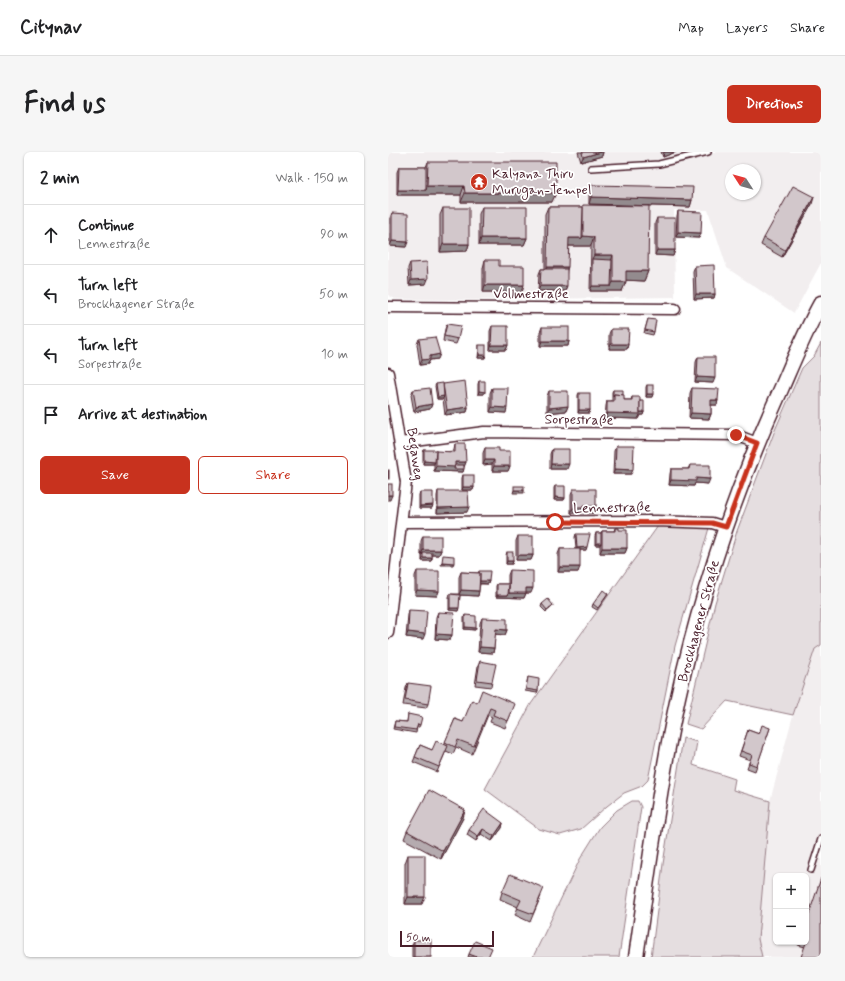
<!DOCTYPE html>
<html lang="en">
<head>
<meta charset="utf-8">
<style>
	:root { --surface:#fff; --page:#f6f6f6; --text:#202124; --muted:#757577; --line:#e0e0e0; --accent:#c8321e }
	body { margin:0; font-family:Mynerve,sans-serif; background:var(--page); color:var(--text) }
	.controls { position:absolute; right:12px; bottom:12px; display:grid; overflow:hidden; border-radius:6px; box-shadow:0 1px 3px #0004 }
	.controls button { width:36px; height:36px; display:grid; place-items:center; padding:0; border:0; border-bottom:1px solid var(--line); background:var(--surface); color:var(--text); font:20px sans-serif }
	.compass { position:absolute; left:337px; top:12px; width:36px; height:36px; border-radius:50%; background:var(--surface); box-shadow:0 1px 3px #0004; rotate:306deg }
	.scale { position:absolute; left:12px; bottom:10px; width:94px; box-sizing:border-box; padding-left:4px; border:2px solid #4a1f2b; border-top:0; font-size:11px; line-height:14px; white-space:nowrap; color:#4a1f2b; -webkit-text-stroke:3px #fff; paint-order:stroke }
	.stop { position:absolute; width:12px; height:12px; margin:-9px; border:3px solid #c8321e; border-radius:50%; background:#fff }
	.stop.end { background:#c8321e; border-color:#fff; box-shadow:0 1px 4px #0008 }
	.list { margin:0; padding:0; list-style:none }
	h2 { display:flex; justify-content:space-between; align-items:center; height:52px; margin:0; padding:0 16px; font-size:17px }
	h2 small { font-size:13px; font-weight:400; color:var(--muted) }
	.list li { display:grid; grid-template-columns:26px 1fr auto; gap:12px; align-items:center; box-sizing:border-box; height:60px; padding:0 16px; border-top:1px solid var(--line) }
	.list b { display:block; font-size:15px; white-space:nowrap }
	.list p { margin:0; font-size:13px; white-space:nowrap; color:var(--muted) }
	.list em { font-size:13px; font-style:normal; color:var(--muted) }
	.actions { display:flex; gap:8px; padding:12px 16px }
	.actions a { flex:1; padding:9px 0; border:1px solid var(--accent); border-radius:6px; text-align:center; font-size:14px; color:var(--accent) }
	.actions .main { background:var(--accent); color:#fff }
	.icon { flex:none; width:22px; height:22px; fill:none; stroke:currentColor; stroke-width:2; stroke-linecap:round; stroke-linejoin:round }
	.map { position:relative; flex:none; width:433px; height:805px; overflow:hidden; border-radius:6px }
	header { display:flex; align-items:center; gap:24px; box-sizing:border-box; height:56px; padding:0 20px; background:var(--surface); border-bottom:1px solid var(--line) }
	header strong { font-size:19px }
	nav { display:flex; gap:22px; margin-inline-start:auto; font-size:14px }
	.intro { display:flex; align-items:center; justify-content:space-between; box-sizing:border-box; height:96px; padding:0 24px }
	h1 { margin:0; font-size:28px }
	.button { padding:10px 18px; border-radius:6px; background:var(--accent); color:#fff; font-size:14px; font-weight:700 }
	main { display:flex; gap:24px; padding:0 24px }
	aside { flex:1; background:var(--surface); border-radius:6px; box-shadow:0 1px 3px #0004 }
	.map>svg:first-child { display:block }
	.built { fill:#f2eeef; fill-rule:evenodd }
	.green { fill:#e5dee0; stroke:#987e86 }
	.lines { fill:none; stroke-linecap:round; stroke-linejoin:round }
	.service-casing { stroke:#4a1f2b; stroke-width:8 }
	.minor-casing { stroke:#4a1f2b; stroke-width:13 }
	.secondary-casing { stroke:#4a1f2b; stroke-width:17 }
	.service { stroke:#fff; stroke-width:5 }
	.minor { stroke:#fff; stroke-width:10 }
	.secondary { stroke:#fff; stroke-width:14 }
	.wall { fill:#b5abaf; stroke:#4a1f2b }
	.shaded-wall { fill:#938b8e; stroke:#4a1f2b }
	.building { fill:#d2c7cb; stroke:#4a1f2b }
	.route { stroke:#c8321e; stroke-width:5 }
	.labels { text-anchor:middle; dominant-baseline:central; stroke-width:3.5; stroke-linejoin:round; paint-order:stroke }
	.poi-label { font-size:14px; fill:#4a1f2b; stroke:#fff; text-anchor:start }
	.street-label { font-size:14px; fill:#4a1f2b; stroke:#fff }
</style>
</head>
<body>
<header>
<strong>Citynav</strong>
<nav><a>Map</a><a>Layers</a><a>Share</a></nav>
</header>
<div class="intro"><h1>Find us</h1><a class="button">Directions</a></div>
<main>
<aside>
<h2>2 min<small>Walk · 150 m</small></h2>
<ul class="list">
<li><svg class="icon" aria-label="ahead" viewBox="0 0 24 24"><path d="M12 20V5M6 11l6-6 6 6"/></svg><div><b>Continue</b><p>Lennestraße</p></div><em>90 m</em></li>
<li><svg class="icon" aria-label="left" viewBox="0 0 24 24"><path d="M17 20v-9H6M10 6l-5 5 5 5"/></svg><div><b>Turn left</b><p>Brockhagener Straße</p></div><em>50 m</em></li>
<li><svg class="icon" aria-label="left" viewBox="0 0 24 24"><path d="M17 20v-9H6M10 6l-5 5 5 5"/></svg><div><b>Turn left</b><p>Sorpestraße</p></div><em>10 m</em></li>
<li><svg class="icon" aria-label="arrive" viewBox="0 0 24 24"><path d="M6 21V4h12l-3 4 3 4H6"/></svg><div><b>Arrive at destination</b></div></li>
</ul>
<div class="actions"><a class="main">Save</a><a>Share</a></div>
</aside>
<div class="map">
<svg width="433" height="805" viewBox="0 0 433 805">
	<rect width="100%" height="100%" fill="#fff"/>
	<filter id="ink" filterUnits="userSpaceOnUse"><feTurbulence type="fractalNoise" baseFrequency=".025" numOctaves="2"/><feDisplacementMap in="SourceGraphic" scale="8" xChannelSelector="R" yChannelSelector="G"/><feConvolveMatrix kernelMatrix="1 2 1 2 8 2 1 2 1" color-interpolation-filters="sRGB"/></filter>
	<g filter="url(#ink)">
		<g class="built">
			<path d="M0 0H433V111L406 161 339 116 320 58H286L287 145 85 148 7 147 0 143ZM343 18H367V42H343Z"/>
			<path d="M433 493V805H374L370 787 382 649 405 563 427 497ZM388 724H418V790H388Z"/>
		</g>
		<g class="green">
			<polygon points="433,191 433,493 427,497 405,563 339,549 313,577 298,572 327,451 349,379 387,278 414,216 426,204"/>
			<polygon points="270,374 321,376 287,494 260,628 254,634 236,641 219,654 193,677 172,683 151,677 97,637 143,552"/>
			<polygon points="295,586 309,590 305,613 347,627 345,638 382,649 370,787 374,805 263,805 275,712"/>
			<polygon points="244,649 250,649 253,655 231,805 145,805 192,707 212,675 229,658"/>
		</g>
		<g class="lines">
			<defs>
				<g id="service">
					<polyline points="203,16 271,12 320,0"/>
					<polyline points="423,718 433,687"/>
				</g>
				<g id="minor">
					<polyline points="0,155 287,157"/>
					<polyline points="0,221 18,330 0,481"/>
					<polyline points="12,291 96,280 348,283 369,291"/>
					<polyline points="14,370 269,369 324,371 337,375"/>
				</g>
				<path id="secondary" d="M248 805C259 728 269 651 284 574 307 457 345 343 394 235 406 207 418 178 433 151"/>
			</defs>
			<use href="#service" class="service-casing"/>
			<use href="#minor" class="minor-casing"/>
			<use href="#secondary" class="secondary-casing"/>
			<use href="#service" class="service"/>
			<use href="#minor" class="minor"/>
			<use href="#secondary" class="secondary"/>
		</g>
		<g class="wall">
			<polygon points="190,0 215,0 214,4 193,10"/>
			<polygon points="273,0 288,0 275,5"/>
			<polygon points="40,10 164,50 73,50 73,43 9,43 9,20 11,15 38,15"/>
			<polygon points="204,33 304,48 302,55 201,52 201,40"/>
			<polygon points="424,52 394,105 373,93 376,86"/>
			<polygon points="195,53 260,119 256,129 238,128 234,139 202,139 203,94 180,94 179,117 177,139 150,139 151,122 153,117 157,117 157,62 160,55 195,55"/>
			<polygon points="94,55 139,86 136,93 91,93 91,62"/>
			<polygon points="55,56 81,92 79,99 52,100 52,63"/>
			<polygon points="290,59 313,81 311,86 288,85 289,64"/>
			<polygon points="4,61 18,95 2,94 2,66"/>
			<polygon points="269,66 287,98 285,104 267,103 267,71"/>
			<polygon points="97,108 111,114 134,140 95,140 95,116"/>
			<polygon points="22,111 38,132 21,133 20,116"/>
			<polygon points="307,114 327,142 326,146 306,147 305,119"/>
			<polygon points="260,167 266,180 265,183 256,181"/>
			<polygon points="59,172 70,187 68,192 55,189 57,177"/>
			<polygon points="104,174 120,193 118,198 102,198 102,179"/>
			<polygon points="154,175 181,189 180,194 152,194 152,180"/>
			<polygon points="223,177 240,192 239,197 221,197 221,182"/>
			<polygon points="31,187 50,207 42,208 40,212 32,213 29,192"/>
			<polygon points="91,193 97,206 90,206 91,195"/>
			<polygon points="310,205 325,231 307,230 308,210"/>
			<polygon points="91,229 97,240 96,242 90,242 90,232"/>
			<polygon points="48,232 55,234 55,232 80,255 79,260 57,263 55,247 49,247 47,234"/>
			<polygon points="259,233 264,245 258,245 258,235"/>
			<polygon points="104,236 118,261 102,260 102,241"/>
			<polygon points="304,236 330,248 329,253 323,253 323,262 321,267 301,266 302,241"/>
			<polygon points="25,238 44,252 42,257 26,260 23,243"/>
			<polygon points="225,238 235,243 236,248 243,248 244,245 252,249 256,260 255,263 252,263 250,267 217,266 218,254 219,249 224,249 224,240"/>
			<polygon points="161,239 180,254 178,259 159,261 159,244"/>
			<polygon points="191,241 202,258 201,261 190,261 190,243"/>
			<polygon points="67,292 78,310 76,315 75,320 46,319 46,312 35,312 35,300 36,298 48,301 65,299 66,297"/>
			<polygon points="228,294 243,322 225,322 226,299"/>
			<polygon points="97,296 111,299 122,314 120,319 104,319 104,312 95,313 95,301"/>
			<polygon points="164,297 179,317 162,317 162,302"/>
			<polygon points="302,313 320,332 307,331 306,334 281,333 282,322 283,317 300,317"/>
			<polygon points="75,323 86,335 85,338 74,338 74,326"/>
			<polygon points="167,334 177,346 176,348 166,348 166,336"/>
			<polygon points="185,337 208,354 206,361 183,361 183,342"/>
			<polygon points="50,339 79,360 49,361 49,344"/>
			<polygon points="32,340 44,356 31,356 31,343"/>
			<polygon points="227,376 231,378 239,396 237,401 212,401 212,393 207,393 207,384 208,381 213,381 214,379 226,379"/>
			<polygon points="188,382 198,398 192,398 190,420 170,420 170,402 172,397 188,397 187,385"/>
			<polygon points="35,384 53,398 51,403 44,403 44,406 43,409 34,409 34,403 33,403 33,389"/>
			<polygon points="130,384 145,403 143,408 128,408 128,389"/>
			<polygon points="119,400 125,409 124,412 118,412 118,403"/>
			<polygon points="122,418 143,441 138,441 136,446 108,445 108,434 109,432 120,432 120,423"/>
			<polygon points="29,419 51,439 49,444 27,443 27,424"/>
			<polygon points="91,419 101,429 100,432 92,432 90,444 72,443 70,459 61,458 61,445 62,442 71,442 71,425 73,420 91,421"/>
			<polygon points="220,442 219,444 209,458 204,455 205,452"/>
			<polygon points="154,452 165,453 164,455 158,460 153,455"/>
			<polygon points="21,458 35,487 18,485 20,463"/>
			<polygon points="50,460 64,483 62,488 47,487 48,465"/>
			<polygon points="77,463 87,478 76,477 76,466"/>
			<polygon points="94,466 119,478 117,483 107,482 106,496 105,501 90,500 92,471"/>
			<polygon points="92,509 104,530 103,535 87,533 90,514"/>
			<polygon points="140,525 150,539 149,541 137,539"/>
			<polygon points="20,531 40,552 38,556 15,553 18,536"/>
			<polygon points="89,551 124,559 117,576 102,570 104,565 100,563 84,602 68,595 65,602 58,599 49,620 25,610 32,593 44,598 56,593 67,567 75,570"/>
			<polygon points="20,562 32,573 31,575 29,575 28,581 5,577 7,569 19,570"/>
			<polygon points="382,576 367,619 359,616 362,608 351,604 360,578 371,582"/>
			<polygon points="77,658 75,666 53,707 16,687 19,679"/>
			<polygon points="115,671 114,676 104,689 93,682 88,689 79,683 81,678"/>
			<polygon points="20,703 34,752 17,752 17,711"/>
			<polygon points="114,740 153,744 142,770 127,763 130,755 112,747"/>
			<polygon points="418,770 433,805 417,795 410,793 411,790 418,790"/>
			<polygon points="26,788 43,805 24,805 24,793"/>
			<polygon points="81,802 100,805 80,805"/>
		</g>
		<g class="shaded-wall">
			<polygon points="213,0 215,0 214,4 193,10 195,5"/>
			<polygon points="276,0 288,0 275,5"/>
			<polygon points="39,34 76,34 73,43 9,43 10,38 38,38"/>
			<polygon points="77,41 168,41 164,50 73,50"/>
			<polygon points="203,45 304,48 302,55 201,52"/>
			<polygon points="426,45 424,52 394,105 397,98"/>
			<polygon points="290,80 313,81 311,86 288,85"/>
			<polygon points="195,84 206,85 203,94 178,94 181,86 194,86"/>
			<polygon points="93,86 139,86 136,93 91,93"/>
			<polygon points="4,89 20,90 18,95 2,94"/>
			<polygon points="55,92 81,92 79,99 52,100"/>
			<polygon points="269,98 287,98 285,104 267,103"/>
			<polygon points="206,103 225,103 222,113 204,107"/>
			<polygon points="159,115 180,115 177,122 156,122"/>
			<polygon points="238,119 260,119 256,129 234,128"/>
			<polygon points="40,127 38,132 21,133 23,128"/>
			<polygon points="225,130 238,130 234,139 202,139 204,134 223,134"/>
			<polygon points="97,133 136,133 134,140 95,140"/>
			<polygon points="152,134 179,134 177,139 150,139"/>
			<polygon points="308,142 327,142 326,146 306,147"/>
			<polygon points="154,189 181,189 180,194 152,194"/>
			<polygon points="223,192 240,192 239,197 221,197"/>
			<polygon points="103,193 120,193 118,198 102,198"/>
			<polygon points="52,202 50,207 42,208 40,212 32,213 34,208 42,204"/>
			<polygon points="91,203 98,203 97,206 90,206"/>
			<polygon points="309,225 327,226 325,231 307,230"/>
			<polygon points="91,239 97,240 96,242 90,242"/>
			<polygon points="259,242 265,242 264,245 258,245"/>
			<polygon points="56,244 55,247 49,247 50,245"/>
			<polygon points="323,248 330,248 329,253 321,253"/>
			<polygon points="44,252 42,257 26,260 28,255"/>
			<polygon points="180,254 178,259 159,261 161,256"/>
			<polygon points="80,255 79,260 57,263 59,258"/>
			<polygon points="104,255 119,256 118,261 102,260"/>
			<polygon points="191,258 202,258 201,261 190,261"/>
			<polygon points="256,260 255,263 252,263 250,267 217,266 219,261"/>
			<polygon points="303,261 323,262 321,267 301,266"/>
			<polygon points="97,308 106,308 104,312 95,313"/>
			<polygon points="36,309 47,310 46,312 35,312"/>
			<polygon points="67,310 78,310 76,315 67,315 76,317 75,320 46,319 48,314"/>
			<polygon points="163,312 181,312 179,317 162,317"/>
			<polygon points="106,314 122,314 120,319 104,319"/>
			<polygon points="227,317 245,318 243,322 225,322"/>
			<polygon points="308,326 322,327 320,332 307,331 306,334 281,333 283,328"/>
			<polygon points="75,335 86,335 85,338 74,338"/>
			<polygon points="126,338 136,338 136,341 125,341"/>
			<polygon points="0,343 4,343 2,348 0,348"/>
			<polygon points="167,345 177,346 176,348 166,348"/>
			<polygon points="45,353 44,356 31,356 32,354"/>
			<polygon points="195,354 208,354 206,359 207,359 206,361 194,361 194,359 194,361 183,361 185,356"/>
			<polygon points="81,355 79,360 49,361 50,356"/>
			<polygon points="208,391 213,391 212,393 207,393"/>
			<polygon points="199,395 198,398 188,398 189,396"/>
			<polygon points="214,396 239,396 237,401 212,401"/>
			<polygon points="35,398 53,398 51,403 35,403 35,401 34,403 33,403"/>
			<polygon points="130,403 145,403 143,408 128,408"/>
			<polygon points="35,406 44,406 43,409 34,409"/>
			<polygon points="119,409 125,409 124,412 118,412"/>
			<polygon points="54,410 66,411 65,413 53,413"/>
			<polygon points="172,415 192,415 190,420 170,420"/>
			<polygon points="91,429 101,429 100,432 90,431"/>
			<polygon points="138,436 145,436 143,441 136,441"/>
			<polygon points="29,438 51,439 49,444 27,443"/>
			<polygon points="73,438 91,439 90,444 71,443"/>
			<polygon points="121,441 138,441 136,446 108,445 109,443 120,443"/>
			<polygon points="165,453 164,455 158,460 159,458"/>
			<polygon points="62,456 71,456 70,459 61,458"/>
			<polygon points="77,475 88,476 87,478 76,477"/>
			<polygon points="108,477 119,478 117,483 106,482"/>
			<polygon points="20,480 37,482 35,487 18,485"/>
			<polygon points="48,482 64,483 62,488 47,487"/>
			<polygon points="92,495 106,496 105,501 90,500"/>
			<polygon points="77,658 75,666 53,707 55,699"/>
			<polygon points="115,671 114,676 104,689 106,684"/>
			<polygon points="95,677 93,682 88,689 90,684"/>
			<polygon points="20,745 37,745 34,752 17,752"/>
		</g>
		<g class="building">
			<polygon points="194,0 213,0 195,5"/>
			<polygon points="40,10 168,10 168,41 77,41 76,34 39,34"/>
			<polygon points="11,15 38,15 38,38 10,38"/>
			<polygon points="204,33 305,35 304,48 203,45"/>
			<polygon points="405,34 426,45 397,98 376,86"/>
			<polygon points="195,53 261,54 260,119 238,119 238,130 225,130 225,103 206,103 206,85 195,84"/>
			<polygon points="94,55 139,55 139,86 93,86"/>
			<polygon points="160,55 195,55 194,86 181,86 180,115 159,115"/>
			<rect x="55" y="56" width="26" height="36"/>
			<polygon points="290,59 314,60 313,81 290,80"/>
			<polygon points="4,61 20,62 20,90 4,89"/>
			<rect x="269" y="66" width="18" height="32"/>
			<polygon points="204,107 224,108 223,134 204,134"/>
			<polygon points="97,108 111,108 111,114 136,114 136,133 97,133"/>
			<polygon points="39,110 40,127 23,128 22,111"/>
			<polygon points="326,113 327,142 308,142 307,114"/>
			<polygon points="153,117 179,117 179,134 152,134"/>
			<polygon points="260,167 268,168 266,180 257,178"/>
			<polygon points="59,172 73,174 70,187 56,184"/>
			<polygon points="104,174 120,174 120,193 103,193"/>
			<rect x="154" y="175" width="27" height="14"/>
			<polygon points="223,177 241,177 240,192 223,192"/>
			<polygon points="47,185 52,202 42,204 42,207 34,208 31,187"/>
			<rect x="91" y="193" width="7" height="10"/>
			<polygon points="310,205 327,205 327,226 309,225"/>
			<polygon points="77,229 80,255 59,258 55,232"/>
			<polygon points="91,229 97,229 97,240 91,239"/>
			<polygon points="55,231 56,244 50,245 48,232"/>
			<rect x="259" y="233" width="6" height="9"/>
			<polygon points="42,236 44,252 28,255 25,238"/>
			<polygon points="104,236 120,236 119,256 104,255"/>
			<polygon points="304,236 331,237 330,248 323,248 323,262 303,261"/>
			<polygon points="225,238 235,238 235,243 226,242 225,245"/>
			<polygon points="161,239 180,239 180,254 161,256"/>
			<rect x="191" y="241" width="11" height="17"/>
			<polygon points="226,242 236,243 236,248 244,248 244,245 252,245 252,262 219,261 219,249 226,249"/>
			<rect x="252" y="249" width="4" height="11"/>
			<polygon points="67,292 77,292 78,310 67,310 67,315 48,314 48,299 67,300"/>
			<polygon points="228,294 246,294 245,318 227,317"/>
			<polygon points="97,296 111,296 111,299 122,299 122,314 106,314 106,308 97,308"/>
			<polygon points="164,297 181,297 181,312 163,312"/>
			<polygon points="36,298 48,298 47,310 36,309"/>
			<polygon points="67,313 76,313 76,317 66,317"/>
			<polygon points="302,313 322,313 322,327 308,326 308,329 283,328 283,317 301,317"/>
			<rect x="0" y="318" width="1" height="9"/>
			<rect x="75" y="323" width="11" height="12"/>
			<rect x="0" y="332" width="4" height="11"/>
			<rect x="126" y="334" width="10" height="4"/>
			<polygon points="167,334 177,334 177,346 167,345"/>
			<polygon points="185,337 208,337 208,354 195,354 195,356 185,356"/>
			<polygon points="50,339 80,339 81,355 50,356"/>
			<polygon points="32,340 45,340 45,353 32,354"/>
			<polygon points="194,356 207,356 207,359 194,359 195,356"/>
			<polygon points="227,376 231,376 231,378 239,378 239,396 214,396 214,379 227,379"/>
			<rect x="208" y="381" width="5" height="10"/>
			<polygon points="188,382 202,382 199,395 189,396"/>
			<rect x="35" y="384" width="18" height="14"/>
			<rect x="130" y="384" width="15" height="19"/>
			<rect x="172" y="397" width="20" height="18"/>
			<rect x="119" y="400" width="6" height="9"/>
			<rect x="35" y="401" width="9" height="5"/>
			<polygon points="55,403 66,404 66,411 54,410"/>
			<polygon points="122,418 145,419 145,436 138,436 138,441 121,441"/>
			<polygon points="29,419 51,419 51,439 29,438"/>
			<polygon points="91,419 102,419 101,429 92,429 92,421 91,421"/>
			<polygon points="73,420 92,421 91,439 73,438"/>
			<polygon points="109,432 121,432 120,443 109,443"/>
			<polygon points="215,438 220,442 210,456 205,452"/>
			<polygon points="62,442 72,443 71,456 62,456"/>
			<polygon points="160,447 165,453 159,458 154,452"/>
			<polygon points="21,458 39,459 37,482 20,480"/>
			<polygon points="50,460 66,461 64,483 48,482"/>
			<polygon points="77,463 88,464 88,476 77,475"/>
			<polygon points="94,466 119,467 119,478 108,477 106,496 92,495"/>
			<polygon points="92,509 108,512 104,530 89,528"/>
			<polygon points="140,525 151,527 150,539 138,537"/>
			<polygon points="20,531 43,534 40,552 17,548"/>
			<polygon points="94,538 127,552 120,569 105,563 107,558 102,556 86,594 70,588 67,595 57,590 67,567 75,570 84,548 89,551"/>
			<polygon points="20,562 34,565 32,573 30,572 28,578 6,575 7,569 19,570"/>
			<polygon points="374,573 382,576 369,614 361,611 364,603 353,599 360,578 371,582"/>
			<polygon points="48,589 60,594 51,615 27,605 32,593 44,598"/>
			<polygon points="41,638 77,658 55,699 19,679"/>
			<polygon points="96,657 115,671 106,684 95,677 90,684 81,678"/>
			<rect x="20" y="703" width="17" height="42"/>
			<polygon points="122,722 156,736 145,762 129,756 133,748 114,740"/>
			<polygon points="433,726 433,805 413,805 420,785 418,785 418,771"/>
			<rect x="26" y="788" width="17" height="17"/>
			<polygon points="87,789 104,796 100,805 89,805 81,802"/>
		</g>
	</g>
	<g class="lines" filter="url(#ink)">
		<polyline class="route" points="167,370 324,371 338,375 369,291 348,283"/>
	</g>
	<defs>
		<symbol id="temple-disc" viewBox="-11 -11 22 22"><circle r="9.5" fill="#c8321e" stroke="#fff"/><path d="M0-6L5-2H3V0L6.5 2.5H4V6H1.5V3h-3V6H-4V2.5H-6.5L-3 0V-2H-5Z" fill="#fff"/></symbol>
	</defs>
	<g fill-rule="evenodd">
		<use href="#temple-disc" x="81" y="20" width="20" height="20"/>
	</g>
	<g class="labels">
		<g class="poi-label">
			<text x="104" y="22">Kalyana Thiru<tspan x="104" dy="16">Murugan-Tempel</tspan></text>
		</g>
		<g class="street-label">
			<text x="143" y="142">Vollmestraße</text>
			<text transform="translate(191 268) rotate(1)">Sorpestraße</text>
			<text transform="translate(27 302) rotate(82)">Begaweg</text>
			<text transform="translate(224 356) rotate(-1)">Lennestraße</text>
			<text transform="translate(311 469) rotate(-75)">Brockhagener Straße</text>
		</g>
	</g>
</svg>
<div class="controls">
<button>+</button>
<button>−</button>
</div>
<svg class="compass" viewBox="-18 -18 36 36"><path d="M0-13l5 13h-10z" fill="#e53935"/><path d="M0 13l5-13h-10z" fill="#757577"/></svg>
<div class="scale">50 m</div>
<div class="stop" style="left:167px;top:370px"></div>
<div class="stop end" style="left:348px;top:283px"></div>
</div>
</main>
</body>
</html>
